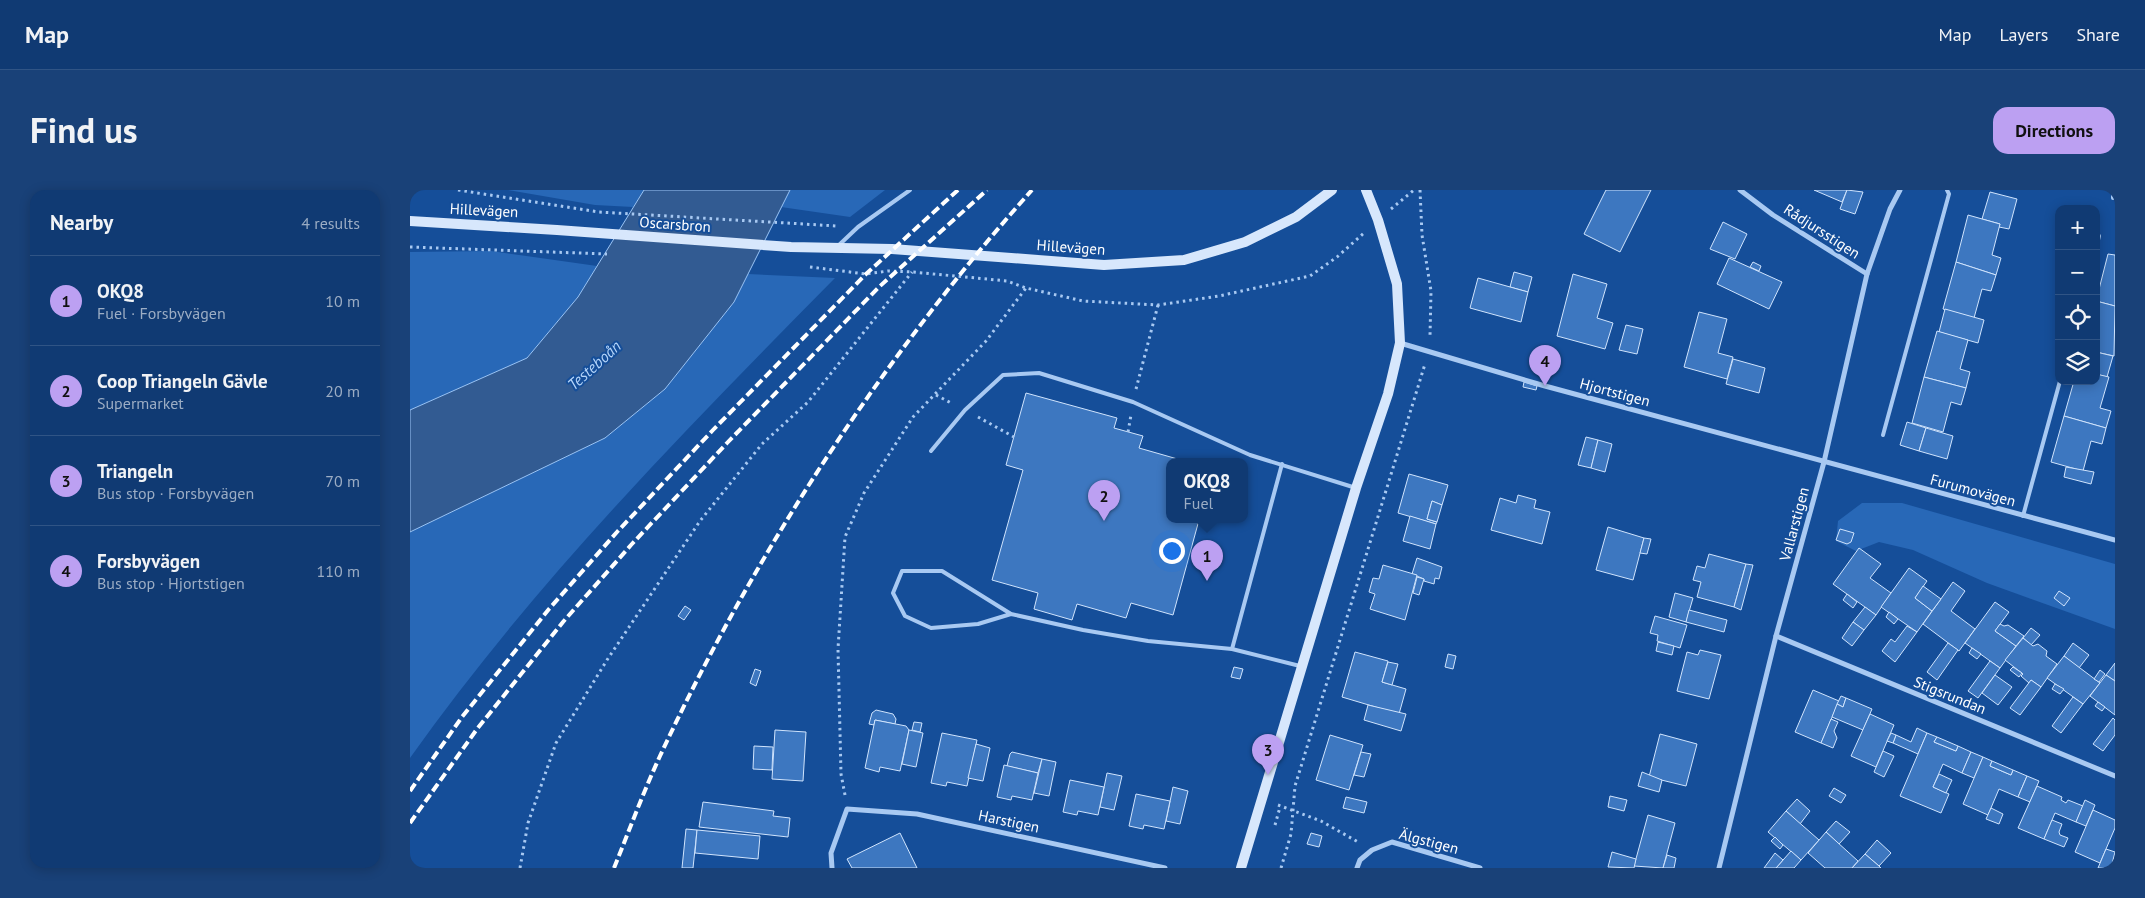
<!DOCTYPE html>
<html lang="en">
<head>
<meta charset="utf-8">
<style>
	:root { --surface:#103a73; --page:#194178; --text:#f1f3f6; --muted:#9cadc4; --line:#305485; --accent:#bca0f2 }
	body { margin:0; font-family:"PT Sans",sans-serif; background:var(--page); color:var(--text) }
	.controls { position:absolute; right:15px; top:15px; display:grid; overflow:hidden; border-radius:10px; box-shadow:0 2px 12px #0003 }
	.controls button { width:45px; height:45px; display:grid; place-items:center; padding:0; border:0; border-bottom:1px solid var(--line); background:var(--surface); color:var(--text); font:25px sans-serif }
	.you { position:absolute; left:761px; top:360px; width:18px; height:18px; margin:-12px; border:4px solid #fff; border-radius:50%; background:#1a73e8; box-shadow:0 0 0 8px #1a73e833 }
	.badge { display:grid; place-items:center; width:32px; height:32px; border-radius:50%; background:var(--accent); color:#111; font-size:16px; font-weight:700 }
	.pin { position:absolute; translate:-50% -41px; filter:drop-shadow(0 1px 2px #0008) }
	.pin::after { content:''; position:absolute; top:26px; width:18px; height:15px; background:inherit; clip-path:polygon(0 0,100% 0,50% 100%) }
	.popup { position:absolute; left:756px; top:268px; width:82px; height:65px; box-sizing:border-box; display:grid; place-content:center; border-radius:10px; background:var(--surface); filter:drop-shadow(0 1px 4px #0005); font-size:16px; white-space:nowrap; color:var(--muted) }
	.popup b { font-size:19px; color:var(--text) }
	.popup::after { content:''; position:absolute; left:50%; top:100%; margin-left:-10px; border:10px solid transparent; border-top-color:var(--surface) }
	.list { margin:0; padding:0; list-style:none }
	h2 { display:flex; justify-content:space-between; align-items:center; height:65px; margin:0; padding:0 20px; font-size:21px }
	h2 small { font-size:16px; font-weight:400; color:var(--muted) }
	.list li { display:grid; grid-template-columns:32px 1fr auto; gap:15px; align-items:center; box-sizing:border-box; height:90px; padding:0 20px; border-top:1px solid var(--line) }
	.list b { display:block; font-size:19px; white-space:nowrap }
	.list p { margin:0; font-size:16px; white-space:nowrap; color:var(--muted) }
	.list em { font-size:16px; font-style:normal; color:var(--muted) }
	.icon { flex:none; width:28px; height:28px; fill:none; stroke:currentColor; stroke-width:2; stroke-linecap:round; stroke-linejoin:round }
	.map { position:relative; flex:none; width:1705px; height:678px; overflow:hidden; border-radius:15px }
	header { display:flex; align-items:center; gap:30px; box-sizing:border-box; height:70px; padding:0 25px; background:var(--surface); border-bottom:1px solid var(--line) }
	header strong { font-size:24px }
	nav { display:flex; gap:28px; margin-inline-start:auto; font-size:18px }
	.intro { display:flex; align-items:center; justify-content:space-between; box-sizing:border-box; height:120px; padding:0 30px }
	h1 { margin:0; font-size:35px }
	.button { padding:12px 22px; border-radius:15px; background:var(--accent); color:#111; font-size:18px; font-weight:700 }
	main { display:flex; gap:30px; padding:0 30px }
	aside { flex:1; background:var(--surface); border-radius:15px; box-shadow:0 2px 12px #0003 }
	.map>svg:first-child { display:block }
	.green { fill:#2868b7 }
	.water { fill:#325b92; stroke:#9ac4f5 }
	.building { fill:#3d77c0; stroke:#d0e4fd }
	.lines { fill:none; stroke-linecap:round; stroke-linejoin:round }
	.path { stroke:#a8c9f2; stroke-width:3; stroke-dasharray:2.5 4; stroke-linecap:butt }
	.lane { stroke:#a8c9f2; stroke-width:4 }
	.street { stroke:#a8c9f2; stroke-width:5 }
	.secondary { stroke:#d7e7fc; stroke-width:10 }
	.rail { stroke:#fff; stroke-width:4; stroke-dasharray:9 4; stroke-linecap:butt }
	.labels { text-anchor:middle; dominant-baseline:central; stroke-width:4; stroke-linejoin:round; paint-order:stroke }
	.street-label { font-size:15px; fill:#fff; stroke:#154e99 }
	.water-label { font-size:16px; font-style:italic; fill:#b4d4f9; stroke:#154e99 }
</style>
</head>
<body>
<header>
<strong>Map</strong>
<nav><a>Map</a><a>Layers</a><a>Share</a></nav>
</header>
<div class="intro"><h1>Find us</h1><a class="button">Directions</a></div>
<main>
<aside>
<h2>Nearby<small>4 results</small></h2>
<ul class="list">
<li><span class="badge">1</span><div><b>OKQ8</b><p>Fuel · Forsbyvägen</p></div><em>10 m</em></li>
<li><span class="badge">2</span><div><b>Coop Triangeln Gävle</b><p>Supermarket</p></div><em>20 m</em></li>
<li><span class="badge">3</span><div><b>Triangeln</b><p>Bus stop · Forsbyvägen</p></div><em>70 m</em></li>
<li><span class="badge">4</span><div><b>Forsbyvägen</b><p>Bus stop · Hjortstigen</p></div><em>110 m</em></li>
</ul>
</aside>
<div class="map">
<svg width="1705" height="678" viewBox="0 0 1705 678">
	<rect width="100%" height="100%" fill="#154e99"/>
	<g class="green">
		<polygon points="98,0 234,0 223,17 185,15"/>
		<polygon points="380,0 475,0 440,27 371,17"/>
		<polygon points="81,61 187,76 168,107 117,168 0,220 0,62"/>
		<path d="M338 84 425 88C275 240 124 393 0 568V342L195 248 255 199 324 112Z"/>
		<polygon points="1452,313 1492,313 1705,374 1705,439 1577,393 1503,360 1469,352 1446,361 1426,351 1428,331"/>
	</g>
	<polygon class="water" points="234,0 380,0 324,112 255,199 195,248 0,342 0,220 117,168 168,107"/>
	<g class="building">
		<polygon points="1196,0 1241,0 1210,62 1174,44"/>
		<polygon points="1404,0 1437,0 1432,12"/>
		<polygon points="1437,0 1453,2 1445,24 1430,19"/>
		<polygon points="1580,2 1607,9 1599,39 1589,37 1590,34 1572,29"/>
		<polygon points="1558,25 1590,34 1582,65 1591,68 1586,85 1546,72"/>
		<polygon points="1313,32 1337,44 1325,69 1300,59"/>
		<polygon points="1698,64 1705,65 1705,116 1686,111"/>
		<polygon points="1319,68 1372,92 1359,119 1307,94"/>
		<polygon points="1343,72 1351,76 1349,81 1340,77"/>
		<polygon points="1546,72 1586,85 1581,101 1572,99 1564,128 1533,119"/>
		<polygon points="1104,82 1122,87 1118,102 1100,97"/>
		<polygon points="1163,84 1197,94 1187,128 1203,133 1195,159 1147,146"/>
		<polygon points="1068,88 1118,102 1111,132 1060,118"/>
		<polygon points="1686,111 1705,116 1704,166 1686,162"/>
		<polygon points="1535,119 1574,130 1568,153 1529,142"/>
		<polygon points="1289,122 1317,129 1308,163 1323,167 1317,189 1274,177"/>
		<polygon points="1216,135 1233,139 1227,164 1209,160"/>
		<polygon points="1527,141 1558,150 1550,179 1560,182 1556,198 1514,187"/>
		<polygon points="1686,162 1703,166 1697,187 1686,184"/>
		<polygon points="1323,169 1355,178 1349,203 1316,194"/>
		<polygon points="1686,184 1699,187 1690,218 1701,221 1696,238 1654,226 1664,191 1686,191"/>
		<polygon points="1514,187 1556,198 1551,215 1541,212 1533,242 1502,233"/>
		<polygon points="1114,192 1127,196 1126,200 1113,197"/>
		<polygon points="616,203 707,228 704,238 733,246 729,258 778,272 760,272 760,330 789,330 763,425 721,413 716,428 667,414 662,430 624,419 628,403 582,390 613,280 596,275"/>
		<polygon points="1654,226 1696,238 1692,254 1681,251 1673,281 1641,272"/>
		<polygon points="1497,232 1516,238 1509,261 1490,255"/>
		<polygon points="1516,238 1543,246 1537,269 1509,261"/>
		<polygon points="1176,247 1188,250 1181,278 1168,275"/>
		<polygon points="1188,250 1202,254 1195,282 1181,278"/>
		<polygon points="1656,277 1684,282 1681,294 1654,287"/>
		<polygon points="999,284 1038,295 1032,315 1022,311 1017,329 1027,332 1026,334 988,323"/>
		<polygon points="1108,305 1126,310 1124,318 1140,322 1132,354 1081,340 1090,308 1106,313"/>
		<polygon points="1022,311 1032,315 1027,332 1017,329"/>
		<polygon points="1000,326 1026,334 1020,359 993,351"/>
		<polygon points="1198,337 1234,348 1223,390 1186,380"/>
		<polygon points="1430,339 1444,343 1441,352 1437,354 1426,350"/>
		<polygon points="1234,348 1241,349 1237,364 1230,363"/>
		<polygon points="1449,358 1471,374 1460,388 1481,403 1466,425 1423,394"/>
		<polygon points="1299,364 1336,374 1324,417 1287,407 1291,392 1283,390 1287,376 1295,378"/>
		<polygon points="1007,368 1032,377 1029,389 1025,388 1024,394 1014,391 1014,389 1002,384"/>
		<polygon points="1336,374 1343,375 1331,420 1324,417"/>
		<polygon points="973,375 1007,385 995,430 960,419 965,404 959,402 963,388 969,389"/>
		<polygon points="1499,378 1517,391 1505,408 1522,421 1507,442 1471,417"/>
		<polygon points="1007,387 1014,389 1009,405 1003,403"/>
		<polygon points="1543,392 1555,401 1541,421 1565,439 1549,461 1513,434"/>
		<polygon points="1513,396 1531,409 1522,421 1505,408"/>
		<polygon points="1649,401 1660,408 1654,416 1644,408"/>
		<polygon points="1265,403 1283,408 1276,432 1259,427"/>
		<polygon points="1437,404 1447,412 1443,418 1433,410"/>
		<polygon points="1585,412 1599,422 1585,441 1606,456 1590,478 1555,453"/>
		<polygon points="275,416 281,420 274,430 268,426"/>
		<polygon points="1455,417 1466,425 1454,440 1443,432"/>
		<polygon points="1279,420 1317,430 1314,442 1276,432"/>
		<polygon points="1479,422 1488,429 1484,434 1476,427"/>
		<polygon points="1245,426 1277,435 1270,458 1247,451 1248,445 1240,443"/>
		<polygon points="1443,432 1454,440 1442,456 1432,448"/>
		<polygon points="1590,434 1594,436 1598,435 1614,446 1606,456 1585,441"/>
		<polygon points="1497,436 1507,442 1485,472 1472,461 1481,449 1485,452"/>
		<polygon points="1621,438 1630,445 1621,455 1613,448"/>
		<polygon points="1613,448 1623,456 1628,454 1637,461 1636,466 1647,474 1631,497 1621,490 1619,493 1611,486 1613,484 1595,470"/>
		<polygon points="1248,452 1264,456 1262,465 1246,461"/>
		<polygon points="1538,453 1548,460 1527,490 1517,482"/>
		<polygon points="1663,453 1679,465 1669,478 1654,466"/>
		<polygon points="1562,458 1571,464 1567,469 1559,463"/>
		<polygon points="1290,460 1311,465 1299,509 1267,501 1277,462 1288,465"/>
		<polygon points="945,462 978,471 972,492 996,499 989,524 932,507"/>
		<polygon points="1038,464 1046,466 1043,479 1035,477"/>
		<polygon points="1654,466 1690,493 1673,514 1637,488"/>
		<polygon points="1580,471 1590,478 1568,508 1558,501"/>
		<polygon points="978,472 988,474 982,495 972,492"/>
		<polygon points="1705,473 1705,491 1696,485"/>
		<polygon points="824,477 833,479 830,489 821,487"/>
		<polygon points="1603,477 1612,483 1609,487 1600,480"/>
		<polygon points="345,479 351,481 346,496 340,493"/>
		<polygon points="1690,480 1695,484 1689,492 1684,489"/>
		<polygon points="1585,485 1602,497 1588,515 1572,503"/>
		<polygon points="1696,485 1705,491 1705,525 1680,506"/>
		<polygon points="1621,490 1631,497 1610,525 1600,518"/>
		<polygon points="1645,494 1654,499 1650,504 1642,499"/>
		<polygon points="1403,500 1429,511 1411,553 1385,542"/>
		<polygon points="1431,506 1436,508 1433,517 1427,514"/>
		<polygon points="1663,507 1673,514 1651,543 1642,536"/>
		<polygon points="1436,508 1462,519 1453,540 1422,527 1427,514 1433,517"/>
		<polygon points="1688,512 1695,517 1692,521 1685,516"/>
		<polygon points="958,515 996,524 991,541 954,530"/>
		<polygon points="466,520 483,524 486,529 485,534 465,530 464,535 459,534 462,523"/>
		<polygon points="1460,524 1484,535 1466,577 1441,566"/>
		<polygon points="1703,528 1705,530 1705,545 1693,561 1683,554"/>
		<polygon points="1421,529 1428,532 1424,541 1427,548 1423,558 1411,553"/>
		<polygon points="465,530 496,536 499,540 490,581 470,577 469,582 455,578"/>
		<polygon points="504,532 512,533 510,542 502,540"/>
		<polygon points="1507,538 1517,543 1508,564 1483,553 1486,545 1501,552"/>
		<polygon points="365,540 396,542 393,591 362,589"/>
		<polygon points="499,540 513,543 506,577 492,574"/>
		<polygon points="532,543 567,550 557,596 537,592 536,596 521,593"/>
		<polygon points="1481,543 1486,545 1483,553 1477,551"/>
		<polygon points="1517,543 1527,547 1524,552 1546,561 1548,556 1561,562 1552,583 1533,574 1523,597 1539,604 1531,623 1490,606"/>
		<polygon points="1250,544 1287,554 1276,596 1239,587"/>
		<polygon points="920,545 953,555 939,600 906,590"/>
		<polygon points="1527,547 1548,556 1546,561 1524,552"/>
		<polygon points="566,554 580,558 573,591 558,588"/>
		<polygon points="344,556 363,557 362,580 343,579"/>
		<polygon points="1473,561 1484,566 1474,587 1464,582"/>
		<polygon points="602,562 632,569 628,583 597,576 600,564"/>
		<polygon points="951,562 961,564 954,587 944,585"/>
		<polygon points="1561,562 1573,567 1564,588 1552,583"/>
		<polygon points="1573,567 1582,571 1580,576 1601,585 1603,580 1617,586 1608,607 1589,599 1578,625 1553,614"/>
		<polygon points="632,569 646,572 639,606 624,603"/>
		<polygon points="1582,571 1603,580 1601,585 1580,576"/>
		<polygon points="594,575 628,583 622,610 602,606 601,610 587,607"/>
		<polygon points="1232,582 1252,590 1249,602 1228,596"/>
		<polygon points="697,583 712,586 704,620 690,617"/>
		<polygon points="1529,584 1542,590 1536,603 1523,597"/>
		<polygon points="1617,586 1629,591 1620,612 1608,607"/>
		<polygon points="660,590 694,597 688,625 668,621 667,625 653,622"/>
		<polygon points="1627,596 1652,607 1651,610 1656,613 1658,610 1673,616 1666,632 1645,623 1634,649 1608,638"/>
		<polygon points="763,597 778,601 770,634 756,631"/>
		<polygon points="1424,598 1436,605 1431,613 1419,606"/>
		<polygon points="726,604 760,611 754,639 734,635 733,639 719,636"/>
		<polygon points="1200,606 1217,610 1214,621 1198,617"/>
		<polygon points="936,607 957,612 954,623 933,618"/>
		<polygon points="1387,609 1400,621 1390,634 1376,621"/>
		<polygon points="1675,610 1685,615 1676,636 1666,632"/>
		<polygon points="293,612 364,621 363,626 380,628 378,647 289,637"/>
		<polygon points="1581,618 1593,624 1589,634 1576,629"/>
		<polygon points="1683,620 1705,630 1705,638 1690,673 1665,662"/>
		<polygon points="1376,621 1409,650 1391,670 1358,642"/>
		<polygon points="1238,625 1265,633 1253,678 1224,676"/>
		<polygon points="1642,630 1652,634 1649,642 1650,645 1658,648 1654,657 1634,649"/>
		<polygon points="1426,631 1440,642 1429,654 1416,642"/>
		<polygon points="276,639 287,640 283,678 272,678"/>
		<polygon points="287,640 350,646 348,669 285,663"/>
		<polygon points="1416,642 1448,671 1442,678 1415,678 1398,663"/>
		<polygon points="490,643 507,678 442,678 437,669"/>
		<polygon points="901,643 912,646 909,657 897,654"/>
		<polygon points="1365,647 1373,655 1370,659 1361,651"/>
		<polygon points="1467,650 1481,663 1469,676 1455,664"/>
		<polygon points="1696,659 1705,662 1701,678 1688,678"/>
		<polygon points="1381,661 1391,670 1384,678 1366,678"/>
		<polygon points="1202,662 1226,669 1224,678 1198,677"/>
		<polygon points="1365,663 1373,670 1366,678 1354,678"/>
		<polygon points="1455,664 1469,676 1471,678 1442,678"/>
		<polygon points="1257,665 1266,668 1264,678 1253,678"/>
	</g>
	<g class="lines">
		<g class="path">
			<polyline points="48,0 189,22 427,36"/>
			<polyline points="1010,0 1012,45 1021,101 1020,146"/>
			<polyline points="981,19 1004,0"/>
			<polyline points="0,57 197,64"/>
			<polyline points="400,77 456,84 478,81 503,82 597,91 616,98 673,111 748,115 809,106 900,86 927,67 954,43"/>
			<polyline points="726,199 748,115"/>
			<polyline points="526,205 543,214"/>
			<polyline points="568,227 604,247"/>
			<polyline points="718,242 721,225"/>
			<polyline points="435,605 431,584 428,459 435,347 454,303 503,227 576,151 616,98"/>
			<polyline points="868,615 911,631 948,652"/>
			<polyline points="865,635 870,617"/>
			<polyline points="110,678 118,633 146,553 197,470 290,331 352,254 398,212 502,82"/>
			<polyline points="871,678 881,644 885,596 1015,174"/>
		</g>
		<g class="lane">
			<polyline points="1703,8 1703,0"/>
			<polyline points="429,55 448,37 500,0"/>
			<polyline points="1686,58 1689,46"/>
			<polyline points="1473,245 1539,4 1537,0"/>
			<polyline points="521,261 555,220 593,185 629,183 723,212 840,265 946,298"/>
			<polyline points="1613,326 1650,191"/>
			<polyline points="601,424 568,434 521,438 495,426 483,403 492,381 532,381 601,424 673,440 738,451 822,459 890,476"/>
			<polyline points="822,459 872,274"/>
		</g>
		<g class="street">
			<polyline points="1330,0 1363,25 1457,84"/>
			<polyline points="990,153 1135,196 1705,350"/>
			<polyline points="1366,446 1705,586"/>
			<polyline points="422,678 421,663 437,619 507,624 755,678"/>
			<polyline points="947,678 950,670 962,660 982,652 1070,678"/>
			<polyline points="1309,678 1366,446 1414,272 1457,84 1480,19 1490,0"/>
		</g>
		<g class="secondary">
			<polyline points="0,31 147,40 381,57 482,59 694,75 774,70 835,52 886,27 922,0"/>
			<polyline points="831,678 946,298 978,204 990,153 987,94 968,30 956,0"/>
		</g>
		<g class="rail">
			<polyline points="0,601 52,527 139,419 207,342 303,240 456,84 548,0"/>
			<polyline points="0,633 67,539 153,432 221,355 317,253 469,97 577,0"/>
			<path d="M204 678C219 641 233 603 250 566 344 364 473 166 622 0"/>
		</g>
	</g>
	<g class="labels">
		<g class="street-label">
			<text transform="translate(74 20) rotate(3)">Hillevägen</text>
			<text transform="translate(265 34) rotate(4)">Oscarsbron</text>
			<text transform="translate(1412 41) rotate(33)">Rådjursstigen</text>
			<text transform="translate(661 57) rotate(4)">Hillevägen</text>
			<text transform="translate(1205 202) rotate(15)">Hjortstigen</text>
			<text transform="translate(1563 300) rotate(15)">Furumovägen</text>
			<text transform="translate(1384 334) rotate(-75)">Vallarstigen</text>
			<text transform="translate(1540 505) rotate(22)">Stigsrundan</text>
			<text transform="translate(599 631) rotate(12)">Harstigen</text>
			<text transform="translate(1019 651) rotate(15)">Älgstigen</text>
		</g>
		<g class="water-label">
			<text transform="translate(184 175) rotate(-42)">Testeboån</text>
		</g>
	</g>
</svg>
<div class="controls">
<button>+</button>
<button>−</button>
<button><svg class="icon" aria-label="locate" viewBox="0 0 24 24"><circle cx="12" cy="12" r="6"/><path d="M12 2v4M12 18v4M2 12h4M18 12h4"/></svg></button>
<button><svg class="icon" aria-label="layers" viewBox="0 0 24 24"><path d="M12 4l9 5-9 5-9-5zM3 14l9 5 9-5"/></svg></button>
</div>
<div class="you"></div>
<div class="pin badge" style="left:797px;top:391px">1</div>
<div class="popup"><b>OKQ8</b>Fuel</div>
<div class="pin badge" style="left:694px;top:331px">2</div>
<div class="pin badge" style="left:858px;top:585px">3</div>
<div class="pin badge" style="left:1135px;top:196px">4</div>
</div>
</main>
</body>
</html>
